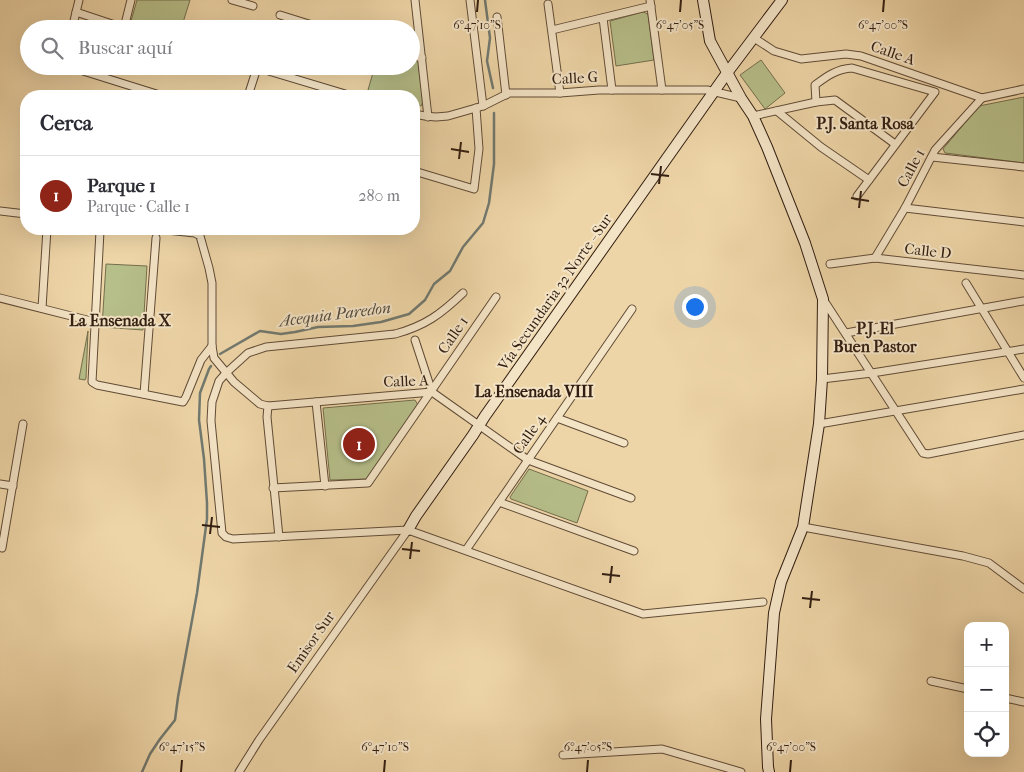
<!DOCTYPE html>
<html lang="es">
<head>
<meta charset="utf-8">
<style>
	:root { --surface:#fff; --page:#f7f7f7; --text:#2b2b33; --muted:#7c7c81; --line:#e1e1e2; --accent:#8f2418 }
	body { margin:0; font-family:"IM FELL French Canon",serif; background:var(--page); color:var(--text) }
	.controls { position:absolute; right:15px; bottom:15px; display:grid; overflow:hidden; border-radius:10px; box-shadow:0 5px 20px #0002 }
	.controls button { width:45px; height:45px; display:grid; place-items:center; padding:0; border:0; border-bottom:1px solid var(--line); background:var(--surface); color:var(--text); font:25px sans-serif }
	.you { position:absolute; left:694px; top:306px; width:18px; height:18px; margin:-12px; border:4px solid #fff; border-radius:50%; background:#1a73e8; box-shadow:0 0 0 8px #1a73e833 }
	.badge { display:grid; place-items:center; width:32px; height:32px; border-radius:50%; background:var(--accent); color:#fff; font-size:16px; font-weight:700 }
	.pin { position:absolute; translate:-50% -50%; border:2px solid #fff; box-shadow:0 1px 5px #0006 }
	.list { margin:0; padding:0; list-style:none }
	h2 { display:flex; justify-content:space-between; align-items:center; height:65px; margin:0; padding:0 20px; font-size:21px }
	h2 small { font-size:16px; font-weight:400; color:var(--muted) }
	.list li { display:grid; grid-template-columns:32px 1fr auto; gap:15px; align-items:center; box-sizing:border-box; height:80px; padding:0 20px; border-top:1px solid var(--line) }
	.list b { display:block; font-size:19px; white-space:nowrap }
	.list p { margin:0; font-size:16px; white-space:nowrap; color:var(--muted) }
	.list em { font-size:16px; font-style:normal; color:var(--muted) }
	.icon { flex:none; width:28px; height:28px; fill:none; stroke:currentColor; stroke-width:2; stroke-linecap:round; stroke-linejoin:round }
	.map { position:relative; flex:none; width:1024px; height:772px; overflow:hidden }
	.search { position:absolute; background:var(--surface); box-shadow:0 5px 20px #0002; left:20px; top:20px; width:400px; height:55px; display:flex; align-items:center; gap:12px; box-sizing:border-box; padding:0 18px; border-radius:28px; color:var(--muted); font-size:19px }
	.panel { position:absolute; background:var(--surface); box-shadow:0 5px 20px #0002; left:20px; top:90px; width:400px; height:145px; border-radius:20px }
	.map>svg:first-child { display:block }
	.green { fill:#b6be89; stroke:#746e4d }
	.lines { fill:none; stroke-linecap:round; stroke-linejoin:round }
	.stream { stroke:#717970; stroke-width:2.5 }
	.street-casing { stroke:#604b36; stroke-width:9 }
	.secondary-casing { stroke:#311d11; stroke-width:12 }
	.street { stroke:#f4e4c6; stroke-width:7 }
	.secondary { stroke:#f4e4c6; stroke-width:10 }
	.ticks { fill:none; stroke:#311d11; stroke-width:2 }
	.labels { text-anchor:middle; dominant-baseline:central; stroke-width:4; stroke-linejoin:round; paint-order:stroke }
	.street-label { font-size:15px; fill:#311d11; stroke:#f4e4c6 }
	.neighbourhood-label { font-size:16px; font-weight:bold; fill:#311d11; stroke:#f4e4c6 }
	.water-label { font-size:16px; font-style:italic; fill:#514b41; stroke:#f4e4c6 }
	.ticks-label { font-size:12px; text-anchor:middle; fill:#311d11; stroke:#f4e4c6; stroke-width:4; stroke-linejoin:round; paint-order:stroke }
</style>
</head>
<body>
<div class="map">
<svg width="1024" height="772" viewBox="0 0 1024 772">
	<rect width="100%" height="100%" fill="#eed5a7"/>
	<filter id="stains"><feTurbulence type="fractalNoise" baseFrequency=".004" numOctaves="4"/><feColorMatrix values="0 0 0 0 .2 0 0 0 0 .09 0 0 0 0 .02 0 0 0 .5 -.17"/></filter>
	<radialGradient id="worn" r=".72"><stop offset=".6" stop-color="#630" stop-opacity="0"/><stop offset="1" stop-color="#630" stop-opacity=".3"/></radialGradient>
	<g class="green">
		<polygon points="137,0 190,0 181,29 158,29 131,21"/>
		<polygon points="643,12 648,14 654,60 616,66 610,21"/>
		<polygon points="411,58 418,60 423,102 421,106 414,105 414,96 386,96 368,90 375,66 411,66"/>
		<polygon points="761,60 785,93 765,109 740,75"/>
		<polygon points="1024,97 1024,163 945,153 943,149 979,106"/>
		<polygon points="106,264 147,266 143,330 102,327"/>
		<polygon points="88,331 86,378 85,380 79,379"/>
		<polygon points="415,400 418,405 367,479 330,480 323,408"/>
		<polygon points="529,469 588,491 577,523 511,499 510,497"/>
	</g>
	<g class="lines">
		<g class="stream">
			<polyline points="485,0 490,38 487,61 493,88"/>
			<polyline points="220,354 260,331 281,334 295,332 318,327 353,326 381,322 409,314 425,300 434,284 450,271 463,247 483,223 489,203 494,164 494,113"/>
			<polyline points="142,772 150,754 160,739 175,720 178,697 197,593 207,519 207,503 204,459 199,420 200,393 209,369 211,366"/>
		</g>
		<defs>
			<g id="street">
				<polyline points="232,0 253,6"/>
				<polyline points="415,0 428,117"/>
				<polyline points="470,0 483,106"/>
				<polyline points="650,0 662,90"/>
				<polyline points="548,4 560,93"/>
				<polyline points="76,12 127,29"/>
				<polyline points="280,15 325,29"/>
				<polyline points="497,17 506,95"/>
				<polyline points="603,18 612,90"/>
				<polyline points="124,28 131,0"/>
				<polyline points="72,29 79,0"/>
				<polyline points="552,30 651,6"/>
				<polyline points="754,38 774,51 801,59 846,54 861,56 982,98 1024,89"/>
				<polyline points="411,55 422,58"/>
				<polyline points="67,66 163,96"/>
				<polyline points="252,66 352,96"/>
				<polyline points="248,96 257,68"/>
				<path d="M816 102 815 85C827 76 837 69 852 68L935 92 857 196"/>
				<polyline points="777,111 821,147 869,180"/>
				<polyline points="414,114 425,116 436,117 448,116 483,106 509,93 560,93 599,90 707,90 741,98"/>
				<polyline points="753,116 816,102 835,100 895,144"/>
				<polyline points="932,157 1024,167"/>
				<polyline points="414,171 474,189 479,149 476,108"/>
				<polyline points="905,208 1024,222"/>
				<polyline points="0,211 26,214"/>
				<polyline points="157,229 195,233 200,236 209,268 212,283 212,346 214,358 234,382 260,404 268,406 432,392 528,460 631,498"/>
				<polyline points="100,231 92,382 97,385 183,402 186,397 201,360 212,346"/>
				<polyline points="875,258 905,208 935,150 982,98"/>
				<polyline points="830,264 875,258 1024,275"/>
				<polyline points="966,283 1024,378"/>
				<path d="M463 293C441 314 425 326 395 334L266 347 248 353 226 373 219 381 212 402 211 421 222 533 226 537 233 539 408 530 643 614 763 602"/>
				<polyline points="0,298 95,322"/>
				<polyline points="823,299 923,453 928,454 1024,435"/>
				<polyline points="42,308 47,229"/>
				<polyline points="846,333 1023,301"/>
				<polyline points="415,340 432,392"/>
				<polyline points="822,379 872,373 1024,349"/>
				<polyline points="144,394 156,238"/>
				<polyline points="316,402 325,486"/>
				<polyline points="268,406 267,417 279,537"/>
				<polyline points="557,418 624,443"/>
				<polyline points="819,424 1024,389"/>
				<polyline points="0,484 13,486"/>
				<polyline points="273,488 368,483 496,297"/>
				<polyline points="499,502 634,551"/>
				<polyline points="803,527 963,556 989,563 1024,589"/>
				<polyline points="2,548 23,424"/>
				<polyline points="466,550 632,309"/>
				<polyline points="931,681 968,689"/>
				<polyline points="1005,698 1024,702"/>
				<polyline points="563,755 662,749 741,772"/>
				<polyline points="239,772 259,740 408,530"/>
			</g>
			<g id="secondary">
				<polyline points="703,0 710,41 741,98 753,116 767,147 805,243 823,299 822,379 819,424 803,527 781,582 774,613 766,719 768,767 769,772"/>
				<polyline points="408,530 416,516 473,435 485,416 727,73 782,0"/>
			</g>
		</defs>
		<use href="#street" class="street-casing"/>
		<use href="#secondary" class="secondary-casing"/>
		<use href="#street" class="street"/>
		<use href="#secondary" class="secondary"/>
	</g>
	<path class="ticks" d="M477 12 478 0M680 12 681 0M883 12 884 0M451 149 469 152M459 159 461 142M651 174 669 176M659 184 661 166M851 198 869 201M859 208 861 191M202 525 220 527M210 534 212 517M402 549 420 551M410 559 412 542M602 574 620 576M610 583 612 566M802 598 820 600M810 608 812 591M181 772 182 760M384 772 385 760M587 772 588 760M790 772 791 760"/>
	<g class="labels">
		<g class="street-label">
			<text transform="translate(893 53) rotate(19)">Calle A</text>
			<text transform="translate(575 78) rotate(-3)">Calle G</text>
			<text transform="translate(911 168) rotate(-62)">Calle 1</text>
			<text transform="translate(928 251) rotate(6)">Calle D</text>
			<text transform="translate(555 292) rotate(-55)">Vía Secundaria 32 Norte - Sur</text>
			<text transform="translate(453 335) rotate(-56)">Calle 1</text>
			<text transform="translate(406 381) rotate(-2)">Calle A</text>
			<text transform="translate(529 434) rotate(-55)">Calle 4</text>
			<text transform="translate(311 642) rotate(-55)">Emisor Sur</text>
		</g>
		<g class="neighbourhood-label">
			<text x="865" y="123">P.J. Santa Rosa</text>
			<text x="120" y="320">La Ensenada X</text>
			<text x="875" y="328">P.J. El<tspan x="875" dy="18">Buen Pastor</tspan></text>
			<text x="534" y="391">La Ensenada VIII</text>
		</g>
		<g class="water-label">
			<text transform="translate(335 314) rotate(-7)">Acequia Paredon</text>
		</g>
	</g>
	<g class="ticks-label">
		<text x="477" y="29">6°47'10"S</text>
		<text x="680" y="29">6°47'05"S</text>
		<text x="883" y="29">6°47'00"S</text>
		<text x="182" y="751">6°47'15"S</text>
		<text x="385" y="751">6°47'10"S</text>
		<text x="588" y="751">6°47'05"S</text>
		<text x="791" y="751">6°47'00"S</text>
	</g>
	<rect width="100%" height="100%" filter="url(#stains)"/>
	<rect width="100%" height="100%" fill="url(#worn)"/>
</svg>
<div class="controls">
<button>+</button>
<button>−</button>
<button><svg class="icon" aria-label="locate" viewBox="0 0 24 24"><circle cx="12" cy="12" r="6"/><path d="M12 2v4M12 18v4M2 12h4M18 12h4"/></svg></button>
</div>
<div class="you"></div>
<div class="pin badge" style="left:359px;top:444px">1</div>
<div class="search"><svg class="icon" aria-label="search" viewBox="0 0 24 24"><circle cx="10" cy="10" r="6"/><path d="M15 15l6 6"/></svg>Buscar aquí</div>
<section class="panel">
<h2>Cerca<small></small></h2>
<ul class="list">
<li><span class="badge">1</span><div><b>Parque 1</b><p>Parque · Calle 1</p></div><em>280 m</em></li>
</ul>
</section>
</div>
</body>
</html>
